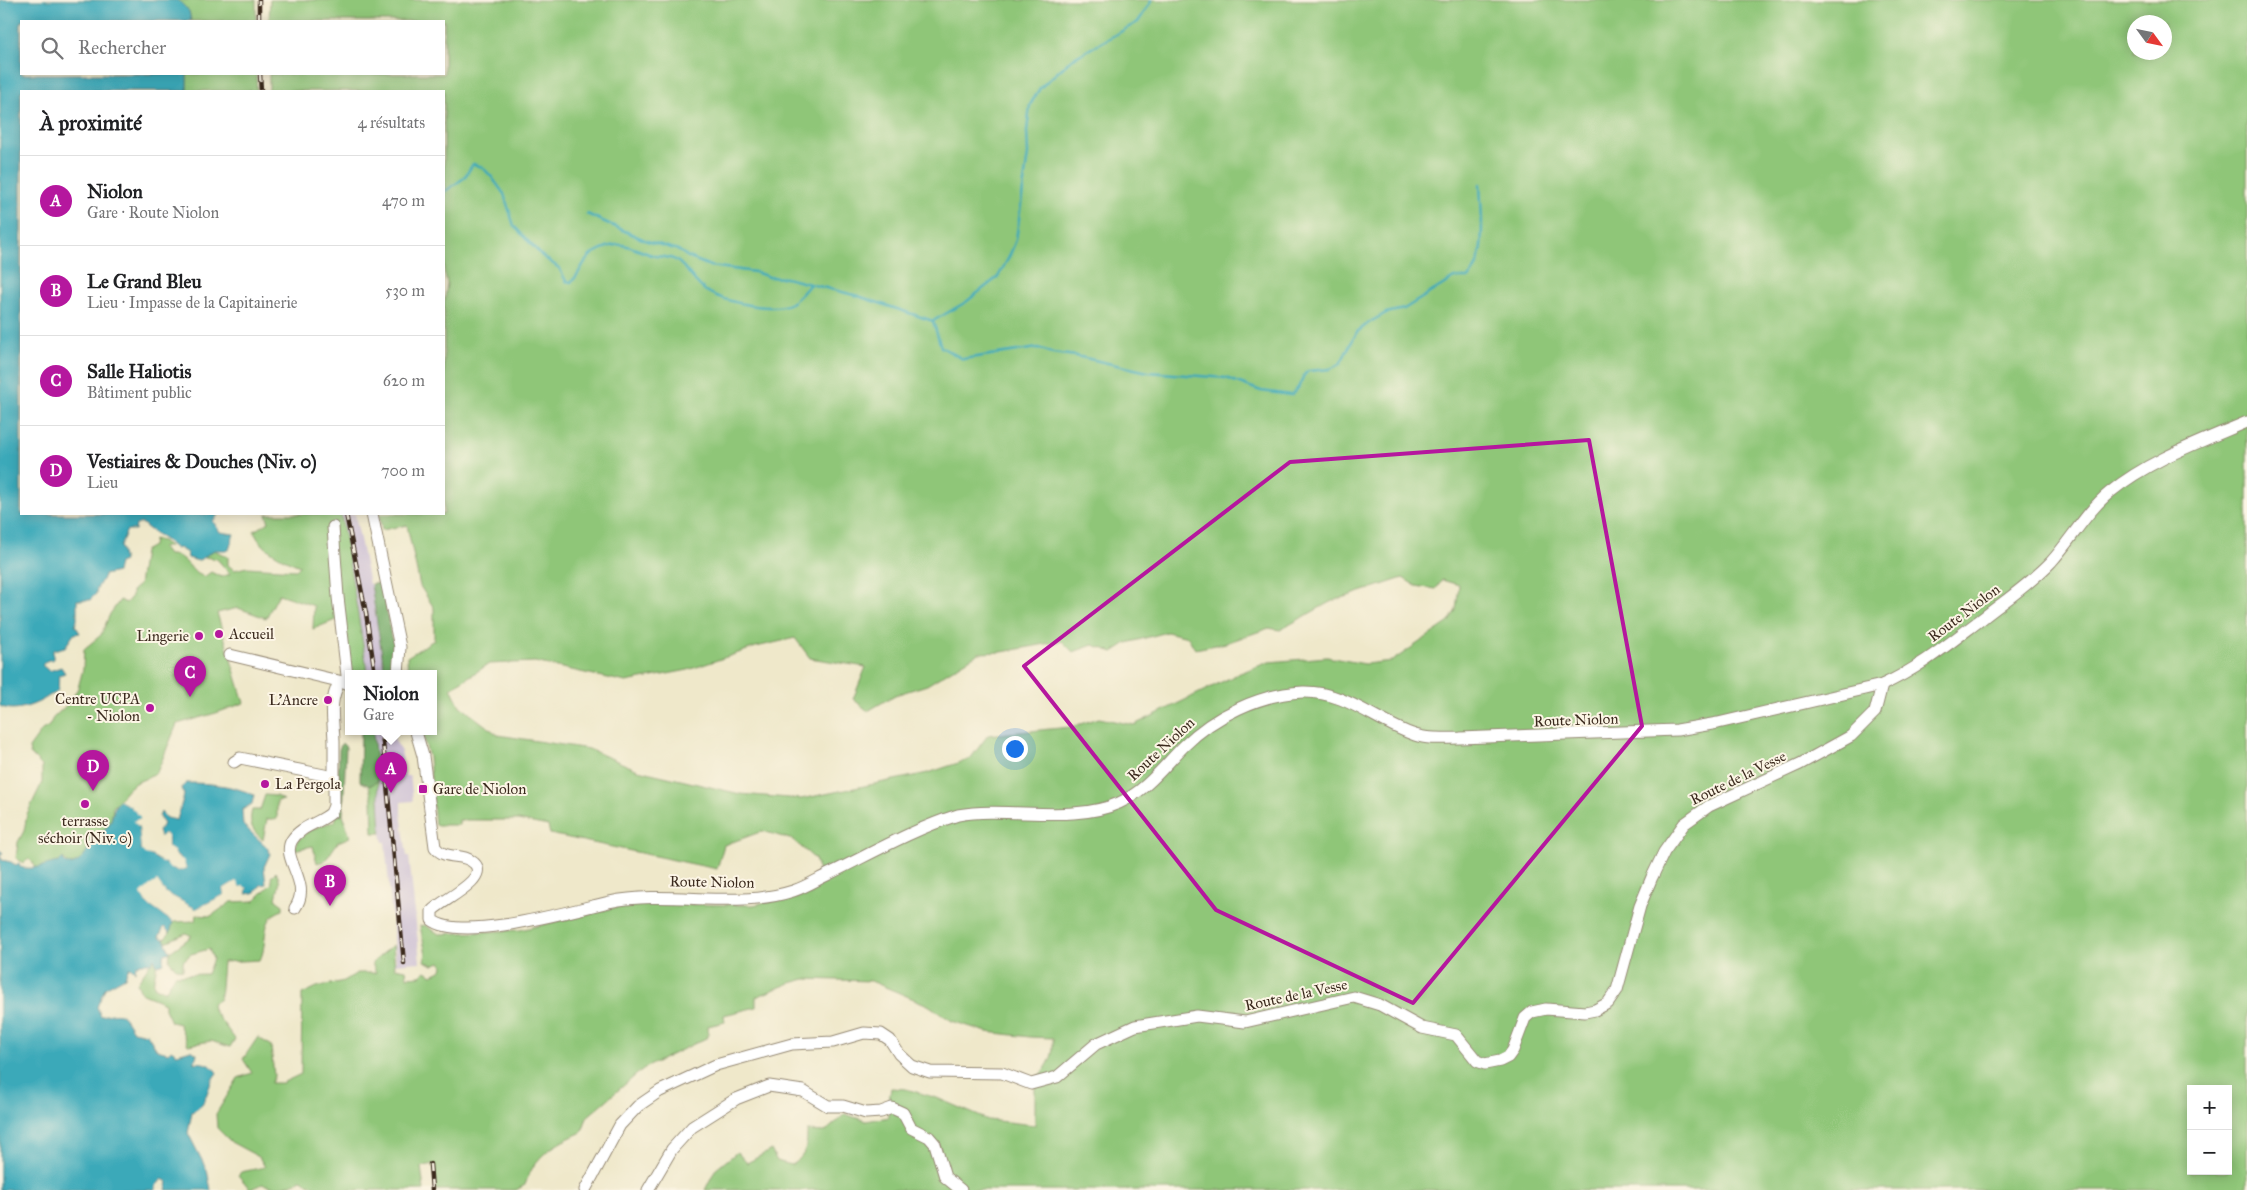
<!DOCTYPE html>
<html lang="fr">
<head>
<meta charset="utf-8">
<style>
	:root { --surface:#fff; --page:#f2f2f2; --text:#202124; --muted:#757577; --line:#e0e0e0; --accent:#b5179e }
	body { margin:0; font-family:"IM FELL Great Primer",serif; background:var(--page); color:var(--text) }
	.controls { position:absolute; right:15px; bottom:15px; display:grid; overflow:hidden; border-radius:0px; box-shadow:0 2px 12px #0003 }
	.controls button { width:45px; height:45px; display:grid; place-items:center; padding:0; border:0; border-bottom:1px solid var(--line); background:var(--surface); color:var(--text); font:25px sans-serif }
	.compass { position:absolute; left:2127px; top:15px; width:45px; height:45px; border-radius:50%; background:var(--surface); box-shadow:0 2px 12px #0003; rotate:123deg }
	.you { position:absolute; left:1014px; top:748px; width:18px; height:18px; margin:-12px; border:4px solid #fff; border-radius:50%; background:#1a73e8; box-shadow:0 0 0 8px #1a73e833 }
	.badge { display:grid; place-items:center; width:32px; height:32px; border-radius:50%; background:var(--accent); color:#fff; font-size:16px; font-weight:700 }
	.pin { position:absolute; translate:-50% -41px; filter:drop-shadow(0 1px 2px #0008) }
	.pin::after { content:''; position:absolute; top:26px; width:18px; height:15px; background:inherit; clip-path:polygon(0 0,100% 0,50% 100%) }
	.popup { position:absolute; left:345px; top:670px; width:92px; height:65px; box-sizing:border-box; display:grid; place-content:center; border-radius:0px; background:var(--surface); filter:drop-shadow(0 1px 4px #0005); font-size:16px; white-space:nowrap; color:var(--muted) }
	.popup b { font-size:19px; color:var(--text) }
	.popup::after { content:''; position:absolute; left:50%; top:100%; margin-left:-10px; border:10px solid transparent; border-top-color:var(--surface) }
	.list { margin:0; padding:0; list-style:none }
	h2 { display:flex; justify-content:space-between; align-items:center; height:65px; margin:0; padding:0 20px; font-size:21px }
	h2 small { font-size:16px; font-weight:400; color:var(--muted) }
	.list li { display:grid; grid-template-columns:32px 1fr auto; gap:15px; align-items:center; box-sizing:border-box; height:90px; padding:0 20px; border-top:1px solid var(--line) }
	.list b { display:block; font-size:19px; white-space:nowrap }
	.list p { margin:0; font-size:16px; white-space:nowrap; color:var(--muted) }
	.list em { font-size:16px; font-style:normal; color:var(--muted) }
	.icon { flex:none; width:28px; height:28px; fill:none; stroke:currentColor; stroke-width:2; stroke-linecap:round; stroke-linejoin:round }
	.map { position:relative; flex:none; width:2247px; height:1190px; overflow:hidden }
	.search { position:absolute; background:var(--surface); box-shadow:0 2px 12px #0003; left:20px; top:20px; width:425px; height:55px; display:flex; align-items:center; gap:12px; box-sizing:border-box; padding:0 18px; border-radius:0px; color:var(--muted); font-size:19px }
	.panel { position:absolute; background:var(--surface); box-shadow:0 2px 12px #0003; left:20px; top:90px; width:425px; height:425px; border-radius:0px }
	.map>svg:first-child { display:block }
	.industrial { fill:#ccbfd4 }
	.green { fill:#8fc678; stroke:#65784b; fill-rule:evenodd }
	.forest { fill:#73ab68; stroke:#576a43 }
	.water { fill:#3aa9b9; stroke:#3a6a6c }
	.pier { fill:#efe8ca }
	.lines { fill:none; stroke-linecap:round; stroke-linejoin:round }
	.stream { stroke:#3aa9b9; stroke-width:2.5 }
	.minor-casing { stroke:#958974; stroke-width:13 }
	.minor { stroke:#fff; stroke-width:11 }
	.rail-casing { stroke:#3b2a1e; stroke-width:4.5 }
	.rail { stroke:#fcf5e5; stroke-width:2.5; stroke-dasharray:8; stroke-linecap:butt }
	.marked { fill:none; stroke:#b5179e; stroke-width:4; stroke-linejoin:round }
	.poi-dot { fill:#b5179e; stroke:#fcf5e5; stroke-width:2 }
	.labels { text-anchor:middle; dominant-baseline:central; stroke-width:4; stroke-linejoin:round; paint-order:stroke }
	.street-label { font-size:15px; fill:#3b2a1e; stroke:#fcf5e5 }
	.poi-label { font-size:15px; fill:#3b2a1e; stroke:#fcf5e5; text-anchor:start }
</style>
</head>
<body>
<div class="map">
<svg width="2247" height="1190" viewBox="0 0 2247 1190">
	<rect width="100%" height="100%" fill="#fcf5e5"/>
	<filter id="ink" filterUnits="userSpaceOnUse"><feTurbulence type="fractalNoise" baseFrequency=".02" numOctaves="2"/><feDisplacementMap in="SourceGraphic" scale="10" xChannelSelector="R" yChannelSelector="G"/><feConvolveMatrix kernelMatrix="1 2 1 2 8 2 1 2 1" color-interpolation-filters="sRGB"/></filter>
	<filter id="wash" filterUnits="userSpaceOnUse"><feTurbulence type="fractalNoise" baseFrequency=".0096" numOctaves="4" result="noise"/><feDisplacementMap in="SourceGraphic" scale="20" xChannelSelector="R" yChannelSelector="G"/><feGaussianBlur stdDeviation="1.12" result="paint"/><feColorMatrix in="noise" values="0 0 0 0 0 0 0 0 0 0 0 0 0 0 0 0 0 1.4 0 .05"/><feComposite in="paint" operator="in"/></filter>
	<g filter="url(#wash)">
		<rect width="100%" height="100%" fill="#efe8ca"/>
		<g class="industrial">
			<polygon points="341,514 355,514 369,584 371,584 385,674 368,674"/>
			<polygon points="373,732 393,732 395,741 401,750 405,776 410,776 411,783 413,801 401,802 401,813 407,856 409,856 420,962 394,964 396,961 385,842 383,842 381,833"/>
		</g>
		<g class="green">
			<polygon points="178,0 256,0 256,21 191,21 189,11"/>
			<path d="M270 0H2247V1190H705L715 1170 737 1152 747 1163 771 1150 777 1161 791 1165C806 1156 807 1148 807 1131L825 1132 845 1114 866 1121 889 1117 888 1104 891 1088 906 1089 937 1098 988 1120 1035 1125V1080C1049 1065 1054 1058 1053 1038L1030 1037 987 1032 952 1021 928 1005 871 981 805 979 790 983 756 997V1007L724 1015 725 1022 708 1026V1037L643 1069 587 1117 582 1132C554 1145 535 1154 525 1185L516 1190H436L433 1164 421 1167 424 1190H323L301 1180C286 1186 279 1190 263 1184L250 1189 238 1175 241 1172 265 1167 259 1157 231 1142 217 1128 216 1114 238 1078 252 1073 243 1059 258 1037 271 1046 274 1076 271 1083H282L301 1074 302 994 317 987 344 981 357 973H376L372 963 393 945 395 968 406 970 407 977 420 976 426 971 432 975 442 970 443 966 440 962 433 965 424 961 426 954 420 926 425 925 439 934 520 930 630 904 753 905 790 897 822 881 815 859 793 840 763 831 724 845 717 869 550 834 548 826 518 820H459V825H435L429 757 422 732H434V674H408L407 657 434 640V608L420 586 407 525 382 530 379 514H444V305L447 283 444 271V91H269V74H444V21H269ZM2134 22H2164V52H2134ZM1403 578 1416 586 1436 589 1442 580 1459 585 1456 610 1449 622 1392 661 1365 664 1327 657 1269 662 1240 673 1134 725 1099 718 1071 727 988 735 970 759 928 773 801 799 740 794 638 770 589 749 498 735 460 706 451 688 489 664 535 662 626 682 688 670 756 647 795 638 810 658 866 667 853 699 868 711 895 695 927 685 979 653 1002 652 1062 641 1073 652 1093 645 1113 652 1127 643 1167 632 1188 637 1195 649 1226 643 1269 628 1280 630 1330 602ZM2191 1089H2228V1171H2191Z"/>
			<polygon points="187,74 256,74 257,91 187,91"/>
			<path d="M266 514H341L368 674H350L343 617 313 629 314 606 279 594 266 618 238 608 217 613 244 703 216 713 177 724 158 770 154 775 135 783 128 789 113 807 111 821 79 862 69 865 63 858 59 862 34 869V864L29 859 23 863 16 858 18 842 24 831 27 814 42 783V766L30 754 29 748 42 730 49 726 53 718 70 702 78 688 83 669 84 649 101 635 110 614 120 600 126 603 132 596V591L139 585 144 551 153 546 154 539 162 541 169 546 162 547 168 555C181 554 186 562 193 570 195 573 201 575 204 577L211 572 221 577 230 574 217 559 204 557 214 550 228 557V565L234 570 247 567 296 570 300 566C284 560 259 548 254 531L269 522Z"/>
			<polygon points="378,781 381,833 373,833 372,799 369,786"/>
			<path d="M265 795 276 796 284 800 277 801V819H267L263 840C253 831 248 825 252 810H260Z"/>
			<path d="M337 815H343L350 837 338 842 325 861 317 863 313 846 293 850C301 831 316 827 335 821Z"/>
			<path d="M276 872C283 882 277 889 276 900L283 905V910C259 917 269 942 260 960L223 962 220 999 212 1004 213 1010 235 1039 230 1047 211 1041 188 1045 179 1024 171 1022 165 1009V1003L141 993 137 983 154 958C160 967 152 976 154 986L165 992 175 975 207 974 213 959 209 949 191 954 183 961V970L176 968 169 960 170 952 192 936 186 933 166 942 164 939 170 933 173 922 195 921 196 915 211 916 231 902 254 901 272 883 271 877Z"/>
		</g>
		<g class="forest">
			<polygon points="382,583 391,637 396,647 395,662 389,673 385,674 371,584"/>
			<polygon points="361,732 373,732 378,781 369,786 360,781"/>
			<polygon points="342,743 346,747 343,815 337,815 339,749"/>
		</g>
		<g class="water">
			<path d="M0 0H178L189 11 191 21H21V74H187V91H21V514H219L213 521 220 532 234 534 229 550H214L198 561 188 558 187 553 179 548 176 549C165 538 149 531 142 523L136 525 135 530H127L120 546 124 561 119 563 117 572 104 575C102 582 96 587 96 594L90 600H77V620L75 625 80 633 74 634 65 647 53 650V660H48L42 665 49 671 61 667 65 673 59 675C58 680 59 686 58 689 57 694 52 694 49 696 38 704 14 714 0 706Z"/>
			<path d="M186 783C209 783 233 785 254 795L252 804 242 810 243 825 267 847 270 854 264 867 266 884 261 885 254 893 246 894 247 888 240 887 235 882 223 889 224 895 196 909 166 893 157 882 142 894 146 903 173 922 170 933 164 927 159 937 164 939 170 952 165 954 163 959 164 963 157 965 154 958 152 963H140L136 966 135 971 130 967 128 969 125 977 105 988 97 1007 101 1016C123 1011 121 1012 133 1031L147 1034 157 1050 168 1053 171 1050 177 1054 191 1050 197 1054 194 1063C203 1061 213 1065 217 1073 206 1085 209 1105 192 1112L188 1133 207 1170 211 1190H166L168 1182 162 1179 156 1186V1190H0V850L3 853 0 855 2 860 11 862 16 865 19 863 20 867C35 871 44 864 59 862L63 858 65 863C79 870 87 849 94 841 98 835 104 831 108 826 114 817 111 811 119 800L130 806 142 818 134 821 139 827 141 850 178 871 186 868C183 860 175 853 168 847V837L164 833 160 837 158 831 164 824 159 817 161 812 166 818 177 820 184 795 182 788Z"/>
		</g>
		<g class="pier">
			<polygon points="121,798 132,804 144,817 143,820 138,822 142,826 144,849 156,854 162,860 166,860 170,865 179,869 183,867 181,862 172,857 172,854 165,848 166,838 158,839 155,829 160,837 164,833 168,837 168,847 175,852 174,855 183,860 186,868 178,871 173,868 169,868 165,862 162,863 155,856 145,854 141,850 139,827 133,821 141,818 130,806 119,800"/>
			<polygon points="157,881 166,893 196,909 224,895 223,889 236,881 240,887 243,886 247,888 245,896 244,890 239,889 235,885 226,890 225,897 196,912 165,896 156,885 144,895 148,902 175,922 173,922 146,903 141,894 149,886"/>
		</g>
		<g class="lines">
			<g class="stream">
				<path d="M444 192 464 178 473 164 482 167 491 176 504 194 514 226 542 256 559 268 566 281 571 282C581 274 582 260 594 253 623 237 628 248 655 256 662 257 672 257 677 261 688 269 695 284 706 291 724 302 773 313 791 303 799 298 804 291 810 284"/>
				<path d="M587 214 647 241 678 250 688 257 710 266 755 272 769 277 786 278 858 296 933 321 941 347 963 359 1038 348 1053 353 1076 356 1148 372 1226 378 1261 391 1291 395 1298 388 1304 375 1308 371 1330 369 1340 364 1357 332 1370 322 1386 313 1404 309 1454 278H1468C1488 261 1481 208 1480 184"/>
				<polyline points="933,321 966,302 998,277 1009,257 1016,240 1028,154 1027,131 1030,105 1040,88 1072,59 1138,22 1152,0"/>
			</g>
		</g>
	</g>
	<g filter="url(#ink)">
		<g class="lines">
			<defs>
				<g id="minor">
					<polyline points="372,514 400,647 398,674"/>
					<polyline points="333,527 338,597 348,684"/>
					<polyline points="230,655 347,683"/>
					<path d="M416 732 423 756 435 847C445 861 463 852 474 863 491 879 440 901 432 911V920C461 943 574 910 609 902 670 889 734 910 793 891 806 887 818 879 831 873 872 853 914 829 958 815 1009 806 1071 824 1119 803 1146 791 1164 766 1184 746 1214 716 1260 694 1303 692 1346 691 1376 722 1415 735 1429 740 1445 738 1460 738L1677 730 1718 723 1882 685C1920 668 1951 642 1983 618 2006 600 2031 583 2051 562 2071 540 2086 512 2109 493 2149 460 2200 442 2247 422"/>
					<polyline points="234,762 240,758 334,777"/>
					<path d="M295 908C313 883 280 859 292 840 301 826 320 823 331 813L334 806C334 785 334 764 334 744 334 722 328 703 339 683"/>
					<polyline points="585,1190 620,1125 638,1106 660,1091 716,1065 792,1044 833,1042 864,1033 881,1034 890,1040 899,1054 912,1066 930,1072 1002,1073 1031,1084 1057,1077 1096,1044 1135,1026 1197,1016 1245,1022 1354,997 1380,1005 1422,1028 1456,1035 1477,1061 1485,1064 1500,1061 1508,1057 1513,1050 1525,1018 1532,1012 1546,1009 1585,1012 1595,1010 1608,1003 1617,990 1640,906 1652,877 1664,852 1684,824 1709,806 1800,764 1851,736 1875,712 1882,685"/>
					<polyline points="648,1190 672,1149 692,1127 736,1099 769,1086 803,1091 828,1106 843,1106 866,1113 881,1112 892,1108 903,1113 911,1128 929,1137 935,1144 945,1177 961,1190"/>
				</g>
			</defs>
			<use href="#minor" class="minor-casing"/>
			<use href="#minor" class="minor"/>
			<defs>
				<g id="rail">
					<polyline points="259,21 259,0"/>
					<polyline points="260,74 261,91"/>
					<polyline points="346,514 366,613 375,674"/>
					<polyline points="382,732 404,963"/>
					<polyline points="430,1164 432,1190"/>
				</g>
			</defs>
			<use href="#rail" class="rail-casing"/>
			<use href="#rail" class="rail"/>
		</g>
	</g>
	<path class="marked" d="M1589 440 1642 726 1413 1003 1216 910 1024 666 1290 462Z"/>
	<g class="poi-dot">
		<circle cx="219" cy="634" r="5"/>
		<circle cx="199" cy="636" r="5"/>
		<circle cx="328" cy="700" r="5"/>
		<circle cx="150" cy="708" r="5"/>
		<circle cx="265" cy="784" r="5"/>
		<rect x="418" y="784" width="10" height="10" rx="2.5"/>
		<circle cx="85" cy="804" r="5"/>
	</g>
	<g class="labels">
		<g class="street-label">
			<text transform="translate(1964 613) rotate(-37)">Route Niolon</text>
			<text transform="translate(1576 720) rotate(-2)">Route Niolon</text>
			<text transform="translate(1161 749) rotate(-43)">Route Niolon</text>
			<text transform="translate(1738 778) rotate(-26)">Route de la Vesse</text>
			<text transform="translate(712 882) rotate(1)">Route Niolon</text>
			<text transform="translate(1296 995) rotate(-12)">Route de la Vesse</text>
		</g>
		<g class="poi-label">
			<text x="229" y="634">Accueil</text>
			<text x="189" y="636" text-anchor="end">Lingerie</text>
			<text x="140" y="699" text-anchor="end">Centre UCPA<tspan x="140" dy="17">- Niolon</tspan></text>
			<text x="318" y="700" text-anchor="end">L’Ancre</text>
			<text x="275" y="784">La Pergola</text>
			<text x="433" y="789">Gare de Niolon</text>
			<text x="85" y="821" text-anchor="middle">terrasse<tspan x="85" dy="17">séchoir (Niv. 0)</tspan></text>
		</g>
	</g>
</svg>
<div class="controls">
<button>+</button>
<button>−</button>
</div>
<svg class="compass" viewBox="-18 -18 36 36"><path d="M0-13l5 13h-10z" fill="#e53935"/><path d="M0 13l5-13h-10z" fill="#757577"/></svg>
<div class="you"></div>
<div class="pin badge" style="left:391px;top:793px">A</div>
<div class="popup"><b>Niolon</b>Gare</div>
<div class="pin badge" style="left:330px;top:906px">B</div>
<div class="pin badge" style="left:190px;top:697px">C</div>
<div class="pin badge" style="left:93px;top:791px">D</div>
<div class="search"><svg class="icon" aria-label="search" viewBox="0 0 24 24"><circle cx="10" cy="10" r="6"/><path d="M15 15l6 6"/></svg>Rechercher</div>
<section class="panel">
<h2>À proximité<small>4 résultats</small></h2>
<ul class="list">
<li><span class="badge">A</span><div><b>Niolon</b><p>Gare · Route Niolon</p></div><em>470 m</em></li>
<li><span class="badge">B</span><div><b>Le Grand Bleu</b><p>Lieu · Impasse de la Capitainerie</p></div><em>530 m</em></li>
<li><span class="badge">C</span><div><b>Salle Haliotis</b><p>Bâtiment public</p></div><em>620 m</em></li>
<li><span class="badge">D</span><div><b>Vestiaires &amp; Douches (Niv. 0)</b><p>Lieu</p></div><em>700 m</em></li>
</ul>
</section>
</div>
</body>
</html>
